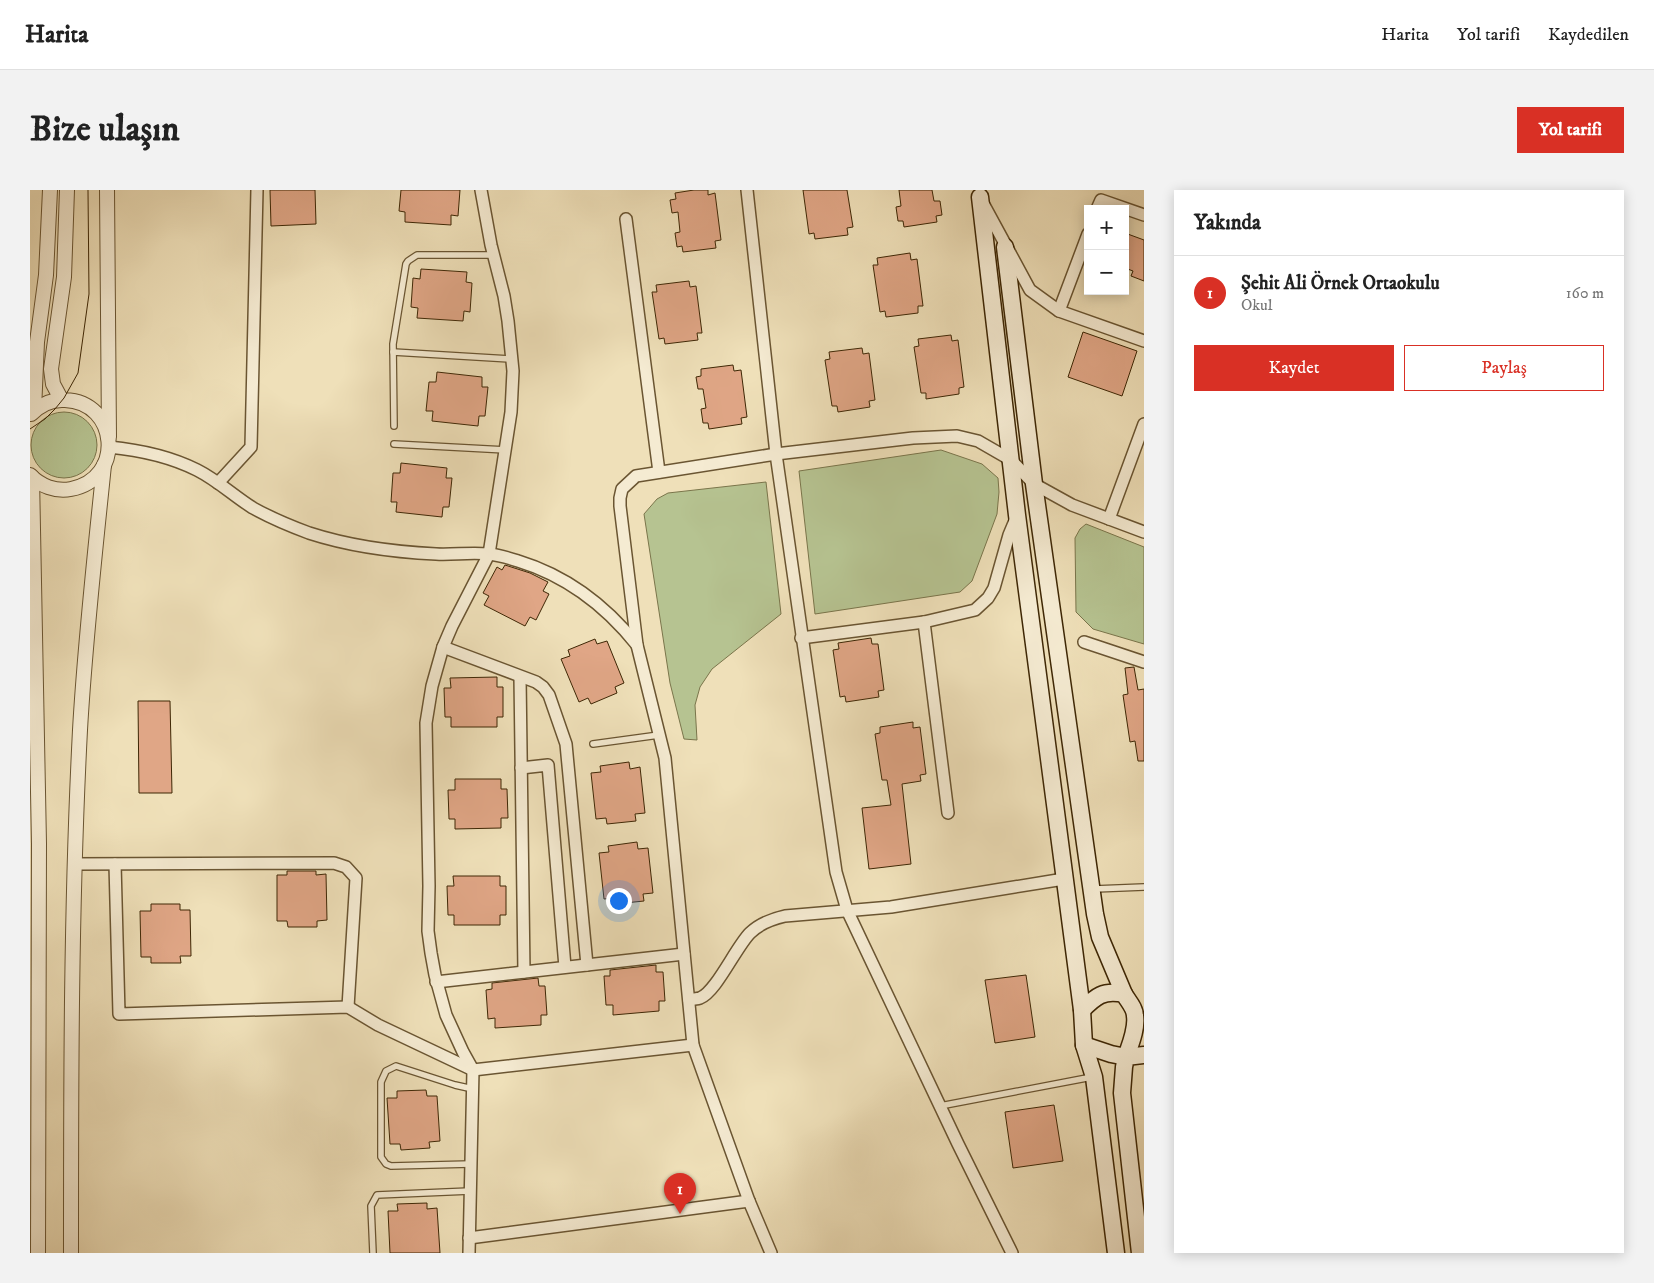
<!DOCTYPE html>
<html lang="tr">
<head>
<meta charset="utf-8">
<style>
	:root { --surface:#fff; --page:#f2f2f2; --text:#222; --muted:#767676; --line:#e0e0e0; --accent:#d93025 }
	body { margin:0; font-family:"IM FELL DW Pica",serif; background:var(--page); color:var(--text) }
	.controls { position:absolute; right:15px; top:15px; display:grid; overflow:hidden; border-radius:0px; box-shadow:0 2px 12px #0003 }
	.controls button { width:45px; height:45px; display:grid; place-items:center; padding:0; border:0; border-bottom:1px solid var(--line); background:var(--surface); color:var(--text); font:25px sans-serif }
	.you { position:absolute; left:588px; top:710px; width:18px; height:18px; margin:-12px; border:4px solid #fff; border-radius:50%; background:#1a73e8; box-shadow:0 0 0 8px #1a73e833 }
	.badge { display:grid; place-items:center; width:32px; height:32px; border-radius:50%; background:var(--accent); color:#fff; font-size:16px; font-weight:700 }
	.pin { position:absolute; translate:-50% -41px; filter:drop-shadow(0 1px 2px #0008) }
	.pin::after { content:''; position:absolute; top:26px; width:18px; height:15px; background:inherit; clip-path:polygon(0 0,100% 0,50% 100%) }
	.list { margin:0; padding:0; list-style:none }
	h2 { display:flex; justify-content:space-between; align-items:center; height:65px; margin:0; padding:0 20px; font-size:21px }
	h2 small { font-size:16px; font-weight:400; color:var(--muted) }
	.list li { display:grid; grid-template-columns:32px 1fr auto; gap:15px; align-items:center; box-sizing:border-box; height:75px; padding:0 20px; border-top:1px solid var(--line) }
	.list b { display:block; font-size:19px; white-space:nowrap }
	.list p { margin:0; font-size:16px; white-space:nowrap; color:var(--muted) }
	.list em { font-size:16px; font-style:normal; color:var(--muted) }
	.actions { display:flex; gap:10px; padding:15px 20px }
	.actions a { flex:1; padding:11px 0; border:1px solid var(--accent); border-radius:0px; text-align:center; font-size:18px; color:var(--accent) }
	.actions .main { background:var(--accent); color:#fff }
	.map { position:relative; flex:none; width:1114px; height:1063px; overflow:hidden; border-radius:0px }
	header { display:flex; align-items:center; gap:30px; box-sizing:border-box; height:70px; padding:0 25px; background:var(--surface); border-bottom:1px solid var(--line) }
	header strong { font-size:24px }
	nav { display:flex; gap:28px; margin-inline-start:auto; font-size:18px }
	.intro { display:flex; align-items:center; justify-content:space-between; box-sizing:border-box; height:120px; padding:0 30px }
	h1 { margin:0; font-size:35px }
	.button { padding:12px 22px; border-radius:0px; background:var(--accent); color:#fff; font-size:18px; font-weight:700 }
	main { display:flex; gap:30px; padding:0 30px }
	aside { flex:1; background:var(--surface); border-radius:0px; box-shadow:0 2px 12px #0003 }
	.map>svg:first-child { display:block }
	.green { fill:#b6c391; stroke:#7a754b }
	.building { fill:#e0a686; stroke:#3e2705 }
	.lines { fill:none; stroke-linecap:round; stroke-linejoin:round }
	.service-casing { stroke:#6a5532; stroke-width:8 }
	.minor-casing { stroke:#6a5532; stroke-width:14 }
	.tertiary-casing { stroke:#6a5532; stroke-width:16 }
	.secondary-casing { stroke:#3e2705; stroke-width:19 }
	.service { stroke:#f5ebd2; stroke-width:5.5 }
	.minor { stroke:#f5ebd2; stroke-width:11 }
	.tertiary { stroke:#f5ebd2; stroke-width:14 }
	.secondary { stroke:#f5ebd2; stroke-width:16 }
	.tram { stroke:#3e2705; stroke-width:1 }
</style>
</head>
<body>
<header>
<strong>Harita</strong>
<nav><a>Harita</a><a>Yol tarifi</a><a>Kaydedilen</a></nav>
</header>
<div class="intro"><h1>Bize ulaşın</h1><a class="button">Yol tarifi</a></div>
<main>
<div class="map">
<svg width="1114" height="1063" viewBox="0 0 1114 1063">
	<rect width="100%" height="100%" fill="#efe0b9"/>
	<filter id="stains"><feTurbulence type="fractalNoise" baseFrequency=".004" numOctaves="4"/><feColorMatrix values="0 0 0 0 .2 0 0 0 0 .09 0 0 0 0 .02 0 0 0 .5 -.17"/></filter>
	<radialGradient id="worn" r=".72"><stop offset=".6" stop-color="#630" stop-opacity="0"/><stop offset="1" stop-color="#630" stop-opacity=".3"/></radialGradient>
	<g class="green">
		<circle cx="34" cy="255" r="33"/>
		<polygon points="911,260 952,274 968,288 969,302 967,324 942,391 930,402 785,424 769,281"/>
		<polygon points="736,292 751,424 682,479 670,497 665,515 667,550 654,549 640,493 614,324 627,309 638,303"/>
		<polygon points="1056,334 1114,357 1114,454 1063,439 1046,422 1045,348 1050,339"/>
	</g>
	<g class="building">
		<polygon points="240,0 285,0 286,34 241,36"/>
		<polygon points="371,0 430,0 428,26 421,25 421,35 375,32 375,22 369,21"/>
		<polygon points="664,0 678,0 678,5 685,3 691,50 685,51 686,58 653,62 652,56 647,57 645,43 650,42 648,22 642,23 640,10 646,9 645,3"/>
		<polygon points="773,0 817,0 823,37 817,38 818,45 785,49 784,43 779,44"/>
		<polygon points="869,0 902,0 904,11 910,11 912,25 906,26 907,32 874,37 873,31 868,31 866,17 871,16"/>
		<polygon points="1095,43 1114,50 1114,91 1101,86 1103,81 1095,78"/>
		<polygon points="880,63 881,70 887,69 893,116 888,116 888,123 856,127 855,121 850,122 843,75 848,75 847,68"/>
		<polygon points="391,79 437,82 436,92 442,93 440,122 434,121 433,131 387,128 388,118 381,117 383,88 390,89"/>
		<polygon points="659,91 660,97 666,96 672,143 667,143 668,150 635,154 634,148 629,149 622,102 627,102 626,95"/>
		<polygon points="1053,142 1107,161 1092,206 1038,187"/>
		<polygon points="921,145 922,151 928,150 934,197 929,198 929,204 896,209 896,203 891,203 884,157 889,156 888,149"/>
		<polygon points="832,158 833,164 839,163 845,210 839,211 840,217 808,222 807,216 802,216 795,170 800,169 799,162"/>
		<polygon points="703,175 704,181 711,180 717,227 711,228 712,234 679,239 678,233 673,233 671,219 676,218 673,199 668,199 666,187 671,186 671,179"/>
		<polygon points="407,182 452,187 452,197 458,197 455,226 449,226 448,236 402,231 403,221 396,221 399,192 406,192"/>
		<polygon points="371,273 417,278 416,288 422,288 419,317 413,317 412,327 366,322 367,312 361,312 363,283 370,283"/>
		<polygon points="475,375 500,383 518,392 513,401 519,404 506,430 500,427 495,436 454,415 459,406 453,403 467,377 472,380"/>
		<polygon points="841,448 842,454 848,454 854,500 848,501 849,507 816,512 815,506 810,507 803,460 809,459 808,453"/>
		<polygon points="565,449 567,454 577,451 594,493 585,497 587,503 561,514 558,508 549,512 531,469 540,466 538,460"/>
		<polygon points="1104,477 1108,500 1114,499 1114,571 1108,571 1105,551 1100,552 1093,505 1098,504 1095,478"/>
		<polygon points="467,487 467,497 473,497 473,527 467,527 467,537 421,537 421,527 415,527 414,498 421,498 420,488"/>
		<polygon points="108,511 140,511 142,603 109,603"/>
		<polygon points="883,532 883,538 890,537 896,584 890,585 891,591 872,594 881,674 839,679 832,618 861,615 857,590 852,590 845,544 850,543 850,537"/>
		<polygon points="599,572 600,579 610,577 615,623 605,624 606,631 577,634 576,628 566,629 561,583 571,582 570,576"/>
		<polygon points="425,589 471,589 471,599 477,599 478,628 471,628 471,638 425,639 425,629 419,629 418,600 425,600"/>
		<polygon points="607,652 608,659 618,658 623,703 613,704 614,711 585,714 584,708 574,709 569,663 579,662 578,656"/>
		<polygon points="257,681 286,681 286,685 296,684 297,730 287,731 287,737 258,737 257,731 247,731 247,685 257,685"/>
		<polygon points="423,686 470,686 470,696 476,696 476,725 470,725 470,735 424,735 424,725 418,725 417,696 424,696"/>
		<polygon points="121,714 150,714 150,720 160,720 161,766 150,766 151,773 121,773 121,767 111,767 110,721 121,721"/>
		<polygon points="626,775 626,782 633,782 635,811 629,811 629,821 583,825 583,815 576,815 574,786 580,786 580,780"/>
		<polygon points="996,785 1005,847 965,853 955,790"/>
		<polygon points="508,788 509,796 515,796 517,825 511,825 511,835 465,838 465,828 458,829 456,800 462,799 462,793"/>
		<polygon points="396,900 397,906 407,906 410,951 399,952 400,958 371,960 370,954 360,954 357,908 367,908 367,901"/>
		<polygon points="1024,915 1033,971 983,978 975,922"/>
		<polygon points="397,1013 397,1019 407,1018 410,1063 360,1063 358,1021 368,1021 367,1014"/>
	</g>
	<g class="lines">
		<defs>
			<g id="service">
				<polyline points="363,162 482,169"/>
				<polyline points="364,236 363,154 376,74 378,71 387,65 463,65"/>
				<polyline points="364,254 476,260"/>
				<polyline points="563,554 629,545"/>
				<polyline points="1064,699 1114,697"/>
				<polyline points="910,916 1062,887"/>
				<polyline points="441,974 361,976 356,974 351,967 351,892 356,881 366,876 425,895 443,899"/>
				<polyline points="343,1063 341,1016 347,1005 440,1001"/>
			</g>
			<g id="minor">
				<polyline points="717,0 746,264 806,682 817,720 928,954 982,1063"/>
				<polyline points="954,15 1000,100 1029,121 1114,151"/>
				<polyline points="1067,19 1071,10 1114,25"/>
				<polyline points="596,29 629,282"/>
				<polyline points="1029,121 1058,44"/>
				<path d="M79 257C110 260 139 266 167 280 187 290 204 306 223 318 241 328 260 336 279 343 319 356 364 362 406 364 423 365 441 362 459 364 469 365 479 368 488 371 537 386 576 416 607 455"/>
				<polyline points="188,293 221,257 227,0"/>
				<polyline points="1079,329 1114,234"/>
				<polyline points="894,432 918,623"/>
				<polyline points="771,448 894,432 945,420 958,408 964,398 979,345 987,326"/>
				<polyline points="1054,452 1114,472"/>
				<polyline points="413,457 506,492 513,497 519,505 536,554 557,775"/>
				<polyline points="490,487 494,782"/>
				<polyline points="491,578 518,575 535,777"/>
				<polyline points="45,674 304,673 316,677 326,688 318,817"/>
				<polyline points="85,674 89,824 318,817 348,835 443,880 663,855"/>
				<polyline points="406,792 654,764"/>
				<path d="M659 810C662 809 667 809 670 808 686 802 706 757 720 743 729 734 742 729 755 726L861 717 1034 689"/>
				<polyline points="439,1048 719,1011"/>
				<polyline points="439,1063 443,880 433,862 416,825 405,785 401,763 398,741 399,696 396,533 402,496 413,457 422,436 459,364 481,222 483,181 478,131 474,106 461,55 451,0"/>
				<polyline points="741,1063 719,1011 663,855 635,568 607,455 590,316 590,308 592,299 606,286 746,264 883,248 927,246 948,251 981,270 1004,294 1042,315 1114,342"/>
			</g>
			<g id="tertiary">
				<polyline points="77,0 79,247"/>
				<polyline points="31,209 23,194 21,179 34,87 37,0"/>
				<polyline points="4,220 7,152 16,85 20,0"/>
				<path d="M0 285C10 296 26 302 41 299 95 289 89 212 35 210 22 209 10 215 1 224"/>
				<polyline points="2,287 9,654 8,1063"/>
				<path d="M41 1063C41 888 41 714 50 540 55 451 65 363 74 275"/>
			</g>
			<g id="secondary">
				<polyline points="950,7 987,325 1052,820 1054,855 1064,887 1086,1063"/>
				<polyline points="975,57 1004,294 1065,724 1070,747 1094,804"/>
				<path d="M1052 820C1066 806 1073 800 1094 804 1098 811 1105 818 1105 826 1107 839 1100 855 1096 867L1081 864 1054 855"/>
				<polyline points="1110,1063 1092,903 1094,877 1096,867 1114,865"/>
			</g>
		</defs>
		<use href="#service" class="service-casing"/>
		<use href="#minor" class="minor-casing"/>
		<use href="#tertiary" class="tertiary-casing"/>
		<use href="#secondary" class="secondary-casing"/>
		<use href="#service" class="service"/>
		<use href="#minor" class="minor"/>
		<use href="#tertiary" class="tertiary"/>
		<use href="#secondary" class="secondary"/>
		<polyline class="tram" points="0,239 15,229 25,219 34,208 48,183 59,104 58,0"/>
	</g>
	<rect width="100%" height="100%" filter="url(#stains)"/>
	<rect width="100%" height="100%" fill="url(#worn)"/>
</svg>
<div class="controls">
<button>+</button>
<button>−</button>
</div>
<div class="you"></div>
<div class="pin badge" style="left:650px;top:1024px">1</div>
</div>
<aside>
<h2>Yakında<small></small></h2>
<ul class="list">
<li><span class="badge">1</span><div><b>Şehit Ali Örnek Ortaokulu</b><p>Okul</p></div><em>160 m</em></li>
</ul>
<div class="actions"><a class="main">Kaydet</a><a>Paylaş</a></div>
</aside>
</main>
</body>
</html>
